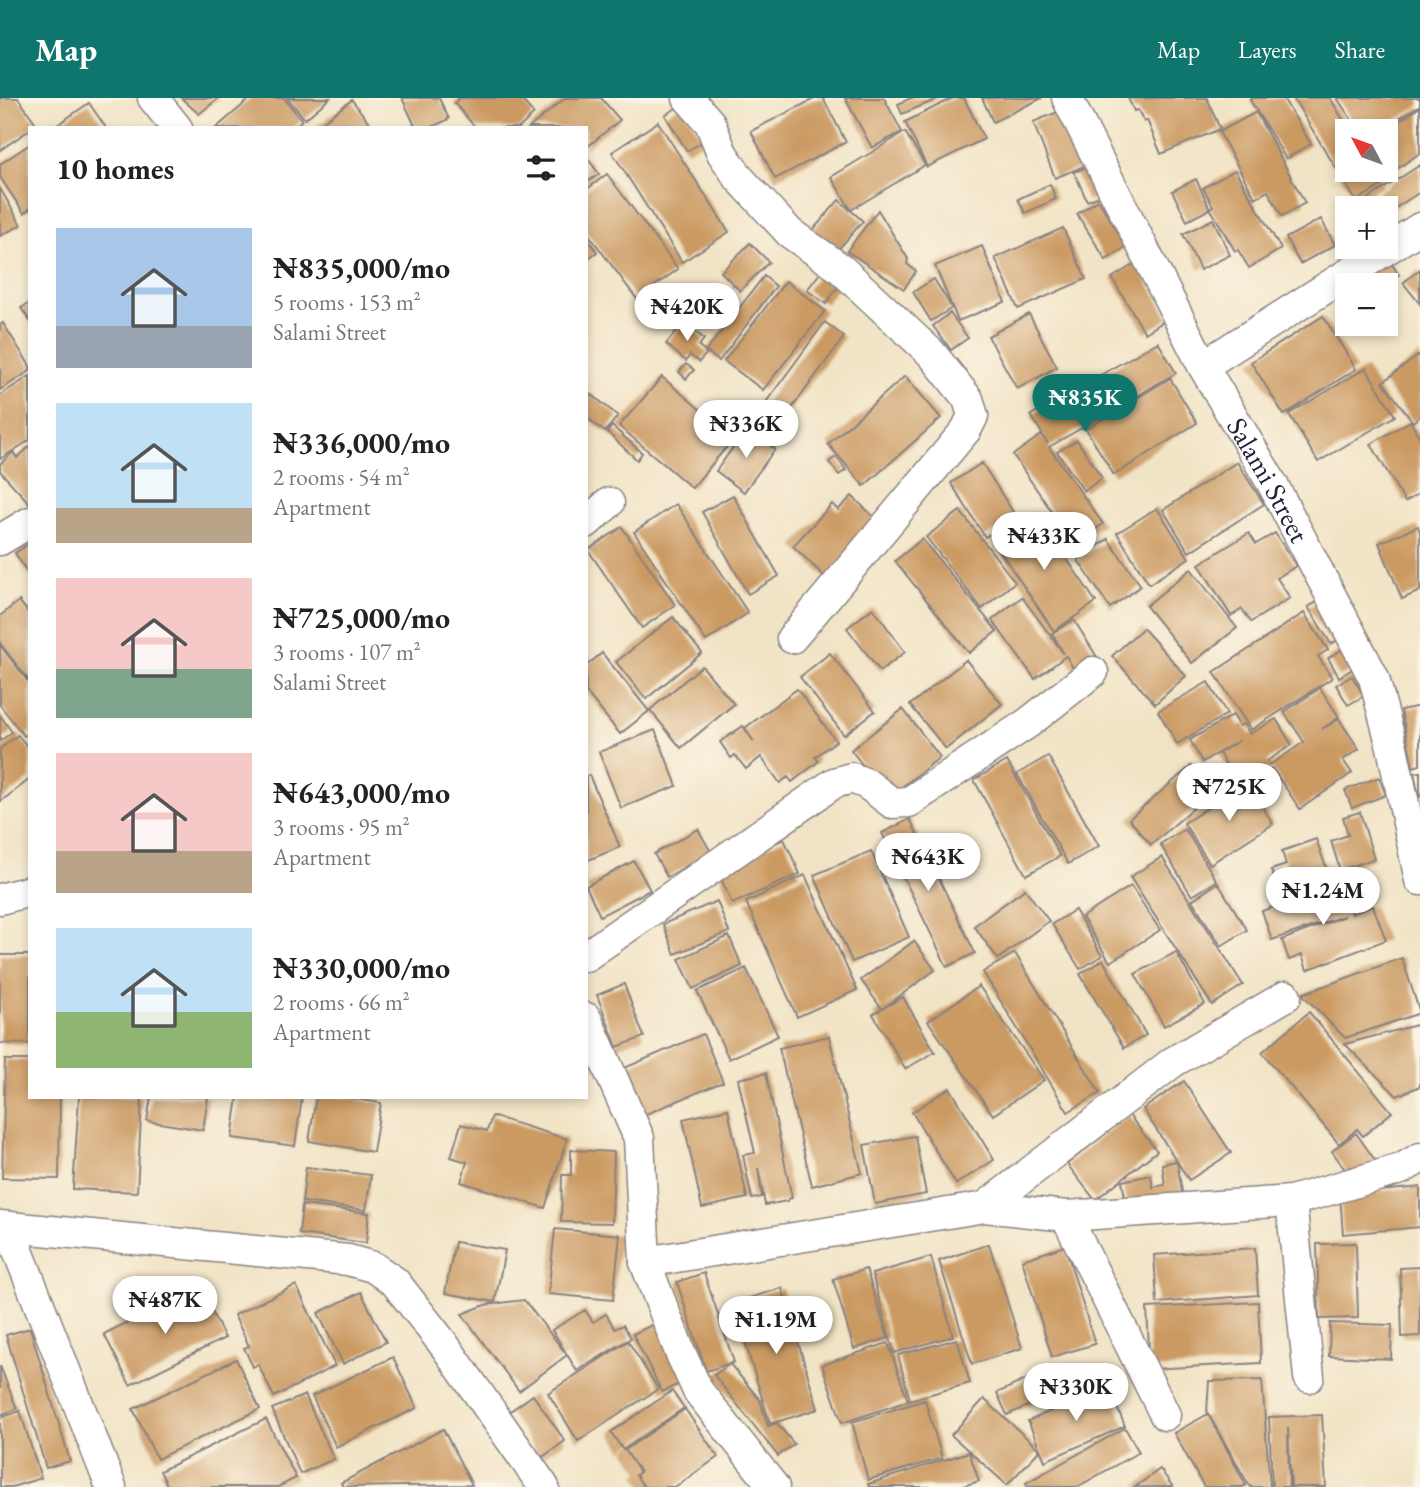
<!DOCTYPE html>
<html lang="en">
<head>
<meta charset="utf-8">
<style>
  body { margin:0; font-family:"EB Garamond",serif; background:#f6f6f6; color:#222; height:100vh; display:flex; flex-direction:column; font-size:26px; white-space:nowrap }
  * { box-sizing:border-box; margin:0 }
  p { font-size:23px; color:#767676 }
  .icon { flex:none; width:38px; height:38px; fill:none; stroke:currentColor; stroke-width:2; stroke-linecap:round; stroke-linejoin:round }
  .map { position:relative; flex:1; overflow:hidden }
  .sheet { position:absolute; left:28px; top:28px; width:560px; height:973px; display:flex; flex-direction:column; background:#fff; border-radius:0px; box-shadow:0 4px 10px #0003 }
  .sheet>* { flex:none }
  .needle { width:46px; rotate:311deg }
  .fabs { position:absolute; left:1335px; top:21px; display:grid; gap:14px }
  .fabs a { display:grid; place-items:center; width:63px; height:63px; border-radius:0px; background:#fff; box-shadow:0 4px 10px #0003; font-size:35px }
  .price { position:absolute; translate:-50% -60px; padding:0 16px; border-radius:24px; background:#fff; color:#222; font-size:23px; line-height:46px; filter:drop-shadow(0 2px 4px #0008) }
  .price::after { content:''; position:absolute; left:50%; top:42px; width:21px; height:16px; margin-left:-10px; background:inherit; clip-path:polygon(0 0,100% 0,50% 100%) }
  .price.active { background:#0f766e; color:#fff }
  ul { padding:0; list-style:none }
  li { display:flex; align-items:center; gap:21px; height:175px; padding:0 28px }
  li span { display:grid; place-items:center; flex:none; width:196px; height:140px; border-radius:0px; color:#555 }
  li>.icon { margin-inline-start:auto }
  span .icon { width:84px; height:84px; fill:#fffc; stroke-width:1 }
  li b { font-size:30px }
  h2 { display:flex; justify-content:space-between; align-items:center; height:84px; padding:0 28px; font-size:30px }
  header { display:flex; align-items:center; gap:42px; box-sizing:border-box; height:98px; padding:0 35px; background:#0f766e; color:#fff }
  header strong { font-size:33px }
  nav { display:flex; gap:38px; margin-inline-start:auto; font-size:24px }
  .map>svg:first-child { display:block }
</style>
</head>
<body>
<header>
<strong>Map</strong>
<nav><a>Map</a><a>Layers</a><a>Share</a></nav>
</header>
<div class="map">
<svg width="1420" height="1389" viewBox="0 0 1420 1389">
  <rect width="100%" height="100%" fill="#fcf5e5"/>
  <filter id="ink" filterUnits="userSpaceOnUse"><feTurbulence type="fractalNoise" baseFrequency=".0143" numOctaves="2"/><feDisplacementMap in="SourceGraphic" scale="14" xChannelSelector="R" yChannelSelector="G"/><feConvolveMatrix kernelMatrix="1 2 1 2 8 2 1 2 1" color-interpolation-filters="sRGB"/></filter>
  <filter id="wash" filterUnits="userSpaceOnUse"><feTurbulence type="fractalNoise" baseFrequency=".00686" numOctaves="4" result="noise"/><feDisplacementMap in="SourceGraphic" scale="28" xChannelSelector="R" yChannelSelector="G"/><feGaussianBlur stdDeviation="1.57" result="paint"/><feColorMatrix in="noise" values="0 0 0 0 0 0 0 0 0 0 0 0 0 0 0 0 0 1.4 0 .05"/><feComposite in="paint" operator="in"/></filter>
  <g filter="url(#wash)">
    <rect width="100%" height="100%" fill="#f1e3c5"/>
    <g id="blocks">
      <g fill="#cb9a62">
        <polygon points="0,0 18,0 37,27 0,52"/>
        <polygon points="181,0 219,0 199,16"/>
        <polygon points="251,0 284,0 302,22 293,30 216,30"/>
        <polygon points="287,0 330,0 305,21"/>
        <polygon points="402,0 439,0 449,21 430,30 416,30"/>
        <polygon points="460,0 520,0 534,16 519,30 476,30 454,5"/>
        <polygon points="565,0 601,0 620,22 586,50 586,30 529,30"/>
        <polygon points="816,0 823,0 846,44 775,81 751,33"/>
        <polygon points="845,0 884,0 902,34 872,50"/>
        <polygon points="911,0 940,0 902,16 898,6"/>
        <polygon points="953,0 964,0 984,41 927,69 905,24"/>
        <polygon points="982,0 1042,0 993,24"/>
        <polygon points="1128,0 1207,0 1220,31 1161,56 1147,22 1144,24 1138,12 1134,13"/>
        <polygon points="1253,0 1283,0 1311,46 1286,61 1250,2"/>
        <polygon points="1293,0 1330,0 1350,33 1348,33 1348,72 1374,72 1383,87 1356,103"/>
        <polygon points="1337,0 1420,0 1420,7 1379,33 1359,33"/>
        <polygon points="352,2 373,30 314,30"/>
        <polygon points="89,5 106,30 53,30"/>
        <polygon points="681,7 704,43 687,53 665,17"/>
        <polygon points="1420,9 1420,55 1394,73 1386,60 1386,32"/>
        <polygon points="1065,11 1087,67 1055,80 1033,24"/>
        <polygon points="1256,14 1305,105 1282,118 1268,93 1255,100 1219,34"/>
        <polygon points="658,24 729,134 682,164 612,54"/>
        <polygon points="905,34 925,67 851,112 831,79"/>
        <polygon points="30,46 30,111 24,115 0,79 0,66"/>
        <polygon points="586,58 599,76 586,85"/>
        <polygon points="1420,67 1420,94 1386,116 1386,110 1371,110 1366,102"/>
        <polygon points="1088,69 1100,98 1087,103 1074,74"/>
        <polygon points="1235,72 1281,151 1249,170 1238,152 1235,153 1210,110 1213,108 1203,90"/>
        <polygon points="607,76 678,171 637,201 586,133 586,92"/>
        <polygon points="1196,81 1210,111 1187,123 1172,93"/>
        <polygon points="1050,86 1056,101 1025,115 1018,101"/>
        <polygon points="0,90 21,127 0,138"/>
        <polygon points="839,102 863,123 836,154 812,133"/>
        <polygon points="1098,102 1127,148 1106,162 1077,116"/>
        <polygon points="878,112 908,161 907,166 916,173 904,191 847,153"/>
        <polygon points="1213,121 1230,157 1200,172 1183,136"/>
        <polygon points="1321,121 1335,147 1300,166 1286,140"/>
        <polygon points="1063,130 1086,181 1018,211 995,160"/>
        <polygon points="586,139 597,154 586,162"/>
        <polygon points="750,145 769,164 740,193 721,174"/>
        <polygon points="982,148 1005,204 958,223 935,168"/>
        <polygon points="1387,159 1399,177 1383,187 1348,187 1348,209 1345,211 1333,193"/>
        <polygon points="1136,165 1169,220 1145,235 1112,180"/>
        <polygon points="1420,171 1420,206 1403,185"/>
        <polygon points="821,174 839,187 826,206 807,192"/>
        <polygon points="764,178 776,188 719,263 706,253"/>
        <polygon points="934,181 952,210 931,223 913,194"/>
        <polygon points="786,183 825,213 763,292 724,263"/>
        <polygon points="30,205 30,223 21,210"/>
        <polygon points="950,215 968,240 951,252 933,228"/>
        <polygon points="1029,216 1057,269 1017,291 988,238"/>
        <polygon points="1323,218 1356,271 1284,317 1251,264"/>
        <polygon points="684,224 704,241 699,248 707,255 699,264 690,257 686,263 666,246"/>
        <polygon points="825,224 844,239 781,325 761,311"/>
        <polygon points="3,225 30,268 30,273 0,292 0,227"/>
        <polygon points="1158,244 1176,275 1049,349 1103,426 1074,446 1013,357 1041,337 1048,346 1031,317"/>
        <polygon points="1420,256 1420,318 1413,324 1383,284"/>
        <polygon points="686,266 694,272 686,281 679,274"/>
        <polygon points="1366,270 1395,318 1318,364 1289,316"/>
        <polygon points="30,278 30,342 0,361 0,297"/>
        <polygon points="905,278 941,320 864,388 828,346"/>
        <polygon points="662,279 734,340 692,390 619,328"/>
        <polygon points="1170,280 1197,325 1114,377 1086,331"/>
        <polygon points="591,296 618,318 605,334 586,319 586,302"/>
        <polygon points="1410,323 1420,340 1420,395 1405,404 1371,346"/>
        <polygon points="612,328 642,355 637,362 607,334"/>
        <polygon points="747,330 775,351 744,394 716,373"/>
        <polygon points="1077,342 1102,380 1084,393 1057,354"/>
        <polygon points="30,348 30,406 0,373 0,366 13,354 17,360"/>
        <polygon points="836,359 846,372 839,377 829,364"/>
        <polygon points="1237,364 1264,406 1189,454 1163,412"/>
        <polygon points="982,365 1016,419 985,439 951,385"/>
        <polygon points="733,397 779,478 748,496 702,414"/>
        <polygon points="852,398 879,424 826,480 793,448 832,406 838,412"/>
        <polygon points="676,406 748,515 706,543 634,434"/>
        <polygon points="1157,410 1189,460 1149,486 1117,435"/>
        <polygon points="960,413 1015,484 982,511 926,439"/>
        <polygon points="1035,414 1096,504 1054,533 993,443"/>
        <polygon points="1418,428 1420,434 1420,493 1402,501 1379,445"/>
        <polygon points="622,429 675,507 642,530 588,452"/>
        <polygon points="1249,435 1256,446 1275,435 1296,468 1277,480 1290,500 1251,524 1242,511 1231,518 1199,466"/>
        <polygon points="922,441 997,533 969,555 895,463"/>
        <polygon points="1108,441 1141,488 1110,510 1078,462"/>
        <polygon points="30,445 30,479 15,455"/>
        <polygon points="1191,471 1237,530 1192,565 1146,508"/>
        <polygon points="1022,499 1064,556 1052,535 1074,522 1097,559 1075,573 1066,558 1035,581 992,522"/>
        <polygon points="1321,502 1344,539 1331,546 1308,509"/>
        <polygon points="19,503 30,516 30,584 0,545 0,518"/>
        <polygon points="873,510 905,554 880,573 847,530"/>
        <polygon points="1304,515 1328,552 1318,558 1332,580 1251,632 1214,574"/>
        <polygon points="673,519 702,555 646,601 616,564"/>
        <polygon points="1143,530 1186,578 1155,606 1112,558"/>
        <polygon points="0,547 30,586 30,634 24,638 0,607"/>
        <polygon points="1346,549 1357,568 1339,579 1328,560"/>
        <polygon points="602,555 649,613 620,636 586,594 586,568"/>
        <polygon points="830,555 875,613 844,637 800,579"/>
        <polygon points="966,562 1002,606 946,651 910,607"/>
        <polygon points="702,568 734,606 681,650 650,612"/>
        <polygon points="1352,578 1364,598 1348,607 1336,587"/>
        <polygon points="1208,584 1227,616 1177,646 1158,613"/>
        <polygon points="1320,590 1339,619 1322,631 1339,621 1359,651 1343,662 1352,675 1300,711 1272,670 1250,683 1245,676 1235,682 1219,655 1240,642 1202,664 1190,642 1233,617 1239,628 1244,626 1250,636 1276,621 1292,647 1267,663 1270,667 1304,644 1284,614"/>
        <polygon points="797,591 836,643 815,659 819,663 792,684 788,679 780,685 761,659 746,671 735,657 731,660 720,644 743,628 754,644 745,630"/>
        <polygon points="1420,608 1420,667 1413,669 1401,612"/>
        <polygon points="903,611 940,659 888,700 851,652"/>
        <polygon points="0,617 12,634 0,643"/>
        <polygon points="655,632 677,688 621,710 599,654"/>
        <polygon points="18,637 30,652 30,681 0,704 0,651"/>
        <polygon points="1048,658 1099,748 1068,766 1017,676"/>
        <polygon points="1007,663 1060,758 1026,777 974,682"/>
        <polygon points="1191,668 1213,693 1151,747 1129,721"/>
        <polygon points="1420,674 1420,699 1419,699 1414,675"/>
        <polygon points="589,677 620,749 586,763 586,678"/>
        <polygon points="1379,679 1386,697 1352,710 1345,692"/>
        <polygon points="1248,685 1273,726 1210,766 1184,725"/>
        <polygon points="1360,714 1374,761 1340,772 1331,743 1348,737 1343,719"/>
        <polygon points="910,721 975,855 947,869 882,735"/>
        <polygon points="698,731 711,754 667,779 654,756"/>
        <polygon points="1185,731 1217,783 1192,798 1160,746"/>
        <polygon points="784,741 800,776 732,806 717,771"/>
        <polygon points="1316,741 1329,778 1279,796 1271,772 1286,767 1282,753"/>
        <polygon points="871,753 909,839 852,864 814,777"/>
        <polygon points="1162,759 1243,887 1212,907 1130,779"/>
        <polygon points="634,763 650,792 600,818 586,788"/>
        <polygon points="805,777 857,892 797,919 746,804"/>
        <polygon points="1218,785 1247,832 1221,848 1192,802"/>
        <polygon points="1342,786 1352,816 1373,808 1386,842 1307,872 1302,857 1289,862 1282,842 1344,818 1272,842 1262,813"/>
        <polygon points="1131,788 1160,832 1110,864 1082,819"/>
        <polygon points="1025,791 1049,823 998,861 974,828"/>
        <polygon points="717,803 729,834 675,856 663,826"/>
        <polygon points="1075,812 1102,858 1080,871 1052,826"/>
        <polygon points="729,838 742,868 693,891 679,861"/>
        <polygon points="914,843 935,872 882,911 861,882"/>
        <polygon points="1176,854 1205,906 1164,928 1135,876"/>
        <polygon points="1015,855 1100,995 1068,1014 983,874"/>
        <polygon points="0,857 30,857 30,946 0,945"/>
        <polygon points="1402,860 1420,915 1345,940 1302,896"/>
        <polygon points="1103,862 1146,937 1124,950 1080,876"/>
        <polygon points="746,870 778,938 729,961 697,893"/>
        <polygon points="624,886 644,939 617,949 597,897"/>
        <polygon points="979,888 1044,982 993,1017 928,923"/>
        <polygon points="903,899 935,954 905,971 873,916"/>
        <polygon points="1309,914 1392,1014 1363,1038 1357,1031 1339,1046 1262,954"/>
        <polygon points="1420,926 1420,988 1397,998 1345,946"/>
        <polygon points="703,936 723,984 639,1019 620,972"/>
        <polygon points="829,938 862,1075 812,1088 779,950"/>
        <polygon points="5,962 30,962 30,999 60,999 59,1081 2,1080"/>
        <polygon points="766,975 792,1100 788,1101 788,1103 765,1107 758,1070 762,1099 752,1101 743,1057 755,1055 738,981"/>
        <polygon points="1184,983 1231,1055 1189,1082 1143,1011"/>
        <polygon points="950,990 994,1062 956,1086 912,1014"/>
        <polygon points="79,999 142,999 137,1094 73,1091"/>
        <polygon points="151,999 208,999 203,1032 147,1023"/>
        <polygon points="238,999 302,999 295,1048 232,1040"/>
        <polygon points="316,999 342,999 381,1005 373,1054 309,1043"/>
        <polygon points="728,1011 747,1100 702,1110 683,1021"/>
        <polygon points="1129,1017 1157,1053 1095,1102 1067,1066"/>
        <polygon points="492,1018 567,1041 545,1110 461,1084 467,1064 451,1059 461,1026 487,1033"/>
        <polygon points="1356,1035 1377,1065 1353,1083 1332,1053"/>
        <polygon points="915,1038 926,1096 875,1106 864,1047"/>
        <polygon points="571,1052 614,1054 612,1125 561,1124 562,1077 571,1077"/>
        <polygon points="1177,1063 1183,1100 1127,1110 1122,1083 1151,1077 1153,1089 1165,1087 1162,1066"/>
        <polygon points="306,1069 371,1077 366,1112 302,1104"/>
        <polygon points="1420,1089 1420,1129 1343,1136 1340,1097"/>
        <polygon points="302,1107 369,1115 366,1145 299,1136"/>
        <polygon points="555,1131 620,1137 613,1202 548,1196"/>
        <polygon points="455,1144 505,1152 495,1204 445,1195"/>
        <polygon points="1356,1145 1358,1220 1319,1221 1317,1146"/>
        <polygon points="989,1146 1022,1250 972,1266 939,1163"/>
        <polygon points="1065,1148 1095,1246 1052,1259 1022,1162"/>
        <polygon points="1255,1150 1258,1197 1157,1205 1154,1157"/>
        <polygon points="931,1159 953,1238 894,1255 872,1176"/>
        <polygon points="1420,1169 1420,1238 1402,1239 1400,1170"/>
        <polygon points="866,1171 888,1240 854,1251 833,1181"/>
        <polygon points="704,1175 734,1264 706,1273 677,1184"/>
        <polygon points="296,1187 335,1268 274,1299 258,1266 253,1269 244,1250 249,1248 234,1217"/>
        <polygon points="199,1188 225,1240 130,1287 104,1236"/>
        <polygon points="782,1190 818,1311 770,1326 733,1205"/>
        <polygon points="361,1194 386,1244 343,1266 318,1215"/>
        <polygon points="524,1202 567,1257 519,1293 462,1216 485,1207"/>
        <polygon points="1258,1204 1261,1265 1150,1271 1147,1210"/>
        <polygon points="585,1212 593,1224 606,1216 615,1231 623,1227 631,1240 577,1273 552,1232"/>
        <polygon points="658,1224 686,1283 662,1294 633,1236"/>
        <polygon points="1330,1225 1392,1227 1391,1261 1329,1258"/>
        <polygon points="30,1230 70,1363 46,1370 6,1237"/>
        <polygon points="957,1241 970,1285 910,1302 898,1257"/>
        <polygon points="628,1243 658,1291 578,1343 548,1295"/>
        <polygon points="888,1245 908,1303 842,1325 822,1267"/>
        <polygon points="393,1259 417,1310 336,1349 312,1298"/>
        <polygon points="236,1261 260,1311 157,1361 133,1311"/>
        <polygon points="730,1266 760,1302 768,1328 777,1325 794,1346 778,1358 714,1277"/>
        <polygon points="0,1268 17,1311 0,1317"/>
        <polygon points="1032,1279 1042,1302 1007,1317 997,1295"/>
        <polygon points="1262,1282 1270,1389 1250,1389 1207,1314 1209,1283"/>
        <polygon points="1108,1288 1125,1328 1045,1363 1028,1323"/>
        <polygon points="672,1293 684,1310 623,1352 611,1334"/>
        <polygon points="305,1297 334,1361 300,1376 272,1311"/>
        <polygon points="533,1297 565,1343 541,1360 509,1314"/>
        <polygon points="984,1301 1040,1352 1007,1387 951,1337"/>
        <polygon points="925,1302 942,1360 868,1382 852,1324"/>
        <polygon points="685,1311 718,1359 675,1389 644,1389 636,1377 640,1374 625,1352"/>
        <polygon points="20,1313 41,1380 12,1389 0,1389 0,1320"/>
        <polygon points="1208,1316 1246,1387 1242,1389 1204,1389 1174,1335"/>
        <polygon points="1322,1317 1326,1389 1291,1389 1288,1330 1289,1389 1272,1389 1269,1319"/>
        <polygon points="266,1321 296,1380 278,1389 168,1389 160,1373"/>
        <polygon points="1125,1330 1139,1354 1077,1389 1028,1389 1026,1385"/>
        <polygon points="443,1331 472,1387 343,1389 341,1385"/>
        <polygon points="969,1354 979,1383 960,1389 869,1389 868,1386"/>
        <polygon points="1160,1371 1173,1389 1135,1389"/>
      </g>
    </g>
  </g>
  <g filter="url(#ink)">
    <use href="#blocks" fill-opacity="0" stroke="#8a8280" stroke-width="2"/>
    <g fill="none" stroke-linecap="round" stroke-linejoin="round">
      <defs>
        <g id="minor">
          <polyline points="153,0 177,30"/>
          <polyline points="688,0 710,25 722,55 739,80 790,135 840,170 932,256 968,301 973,318 966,332 792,540"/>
          <path id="s1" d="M 1067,0 L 1203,268 L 1273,387 L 1374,580 L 1392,649 L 1420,782"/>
          <polyline points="1203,268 1420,130"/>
          <polyline points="586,425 609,405"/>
          <polyline points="0,442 30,424"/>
          <polyline points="0,801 30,793"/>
          <polyline points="586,858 834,685 852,680 867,686 892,705 909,704 1028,625 1093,574"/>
          <polyline points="586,920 639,1040 645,1164 680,1254 698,1293 774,1389"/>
          <polyline points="1291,1103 1309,1279"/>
          <polyline points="985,1109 1173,964 1286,898"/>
          <polyline points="1066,1118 1165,1317"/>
          <polyline points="0,1128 348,1162 373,1169 395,1184 445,1248 544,1389"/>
          <polyline points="9,1130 111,1389"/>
          <polyline points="645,1164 985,1109 1066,1118 1291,1103 1401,1071 1420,1060"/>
        </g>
      </defs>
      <use href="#minor" stroke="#8a8280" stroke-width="33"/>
      <use href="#minor" stroke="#fff" stroke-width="30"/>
    </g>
  </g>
  <g text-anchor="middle" stroke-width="5" stroke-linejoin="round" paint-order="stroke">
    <g font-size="28" fill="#22223b" stroke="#fcf5e5">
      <text dy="10" stroke="none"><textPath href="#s1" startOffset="432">Salami Street</textPath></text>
    </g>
  </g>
</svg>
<div class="fabs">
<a><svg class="needle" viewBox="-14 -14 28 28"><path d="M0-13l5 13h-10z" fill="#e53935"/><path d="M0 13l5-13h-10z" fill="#767676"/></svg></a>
<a>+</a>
<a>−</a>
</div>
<b class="price" style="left:687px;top:245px">₦420K</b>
<b class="price active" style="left:1085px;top:336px">₦835K</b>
<b class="price" style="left:746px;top:362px">₦336K</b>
<b class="price" style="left:1044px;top:474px">₦433K</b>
<b class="price" style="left:1229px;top:725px">₦725K</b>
<b class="price" style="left:928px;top:795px">₦643K</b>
<b class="price" style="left:1323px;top:829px">₦1.24M</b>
<b class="price" style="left:165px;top:1238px">₦487K</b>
<b class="price" style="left:776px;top:1258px">₦1.19M</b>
<b class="price" style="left:1076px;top:1325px">₦330K</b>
<section class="sheet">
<h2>10 homes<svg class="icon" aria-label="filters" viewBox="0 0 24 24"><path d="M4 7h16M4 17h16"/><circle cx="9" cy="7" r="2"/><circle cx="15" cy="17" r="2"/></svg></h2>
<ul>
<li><span style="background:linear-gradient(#a9c7e8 70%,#9aa5b1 0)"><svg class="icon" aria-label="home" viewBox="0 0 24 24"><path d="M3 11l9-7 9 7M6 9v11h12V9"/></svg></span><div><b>₦835,000/mo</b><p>5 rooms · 153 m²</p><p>Salami Street</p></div></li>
<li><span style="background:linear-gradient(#bfe0f5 75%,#b9a48a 0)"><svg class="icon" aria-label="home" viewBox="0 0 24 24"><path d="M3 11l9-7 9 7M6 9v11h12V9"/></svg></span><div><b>₦336,000/mo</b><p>2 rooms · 54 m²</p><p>Apartment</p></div></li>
<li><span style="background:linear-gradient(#f6c9c9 65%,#7fa58c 0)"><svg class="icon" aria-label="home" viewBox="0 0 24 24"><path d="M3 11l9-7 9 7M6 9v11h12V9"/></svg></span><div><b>₦725,000/mo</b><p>3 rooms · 107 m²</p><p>Salami Street</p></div></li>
<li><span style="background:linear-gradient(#f6c9c9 70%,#b9a48a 0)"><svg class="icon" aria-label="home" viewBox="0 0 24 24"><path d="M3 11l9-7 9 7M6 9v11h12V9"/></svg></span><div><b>₦643,000/mo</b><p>3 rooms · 95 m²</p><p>Apartment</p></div></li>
<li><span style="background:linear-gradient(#bfe0f5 60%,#8fb573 0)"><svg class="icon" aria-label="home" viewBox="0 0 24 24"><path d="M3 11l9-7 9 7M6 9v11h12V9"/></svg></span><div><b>₦330,000/mo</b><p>2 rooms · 66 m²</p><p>Apartment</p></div></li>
</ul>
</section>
</div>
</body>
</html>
